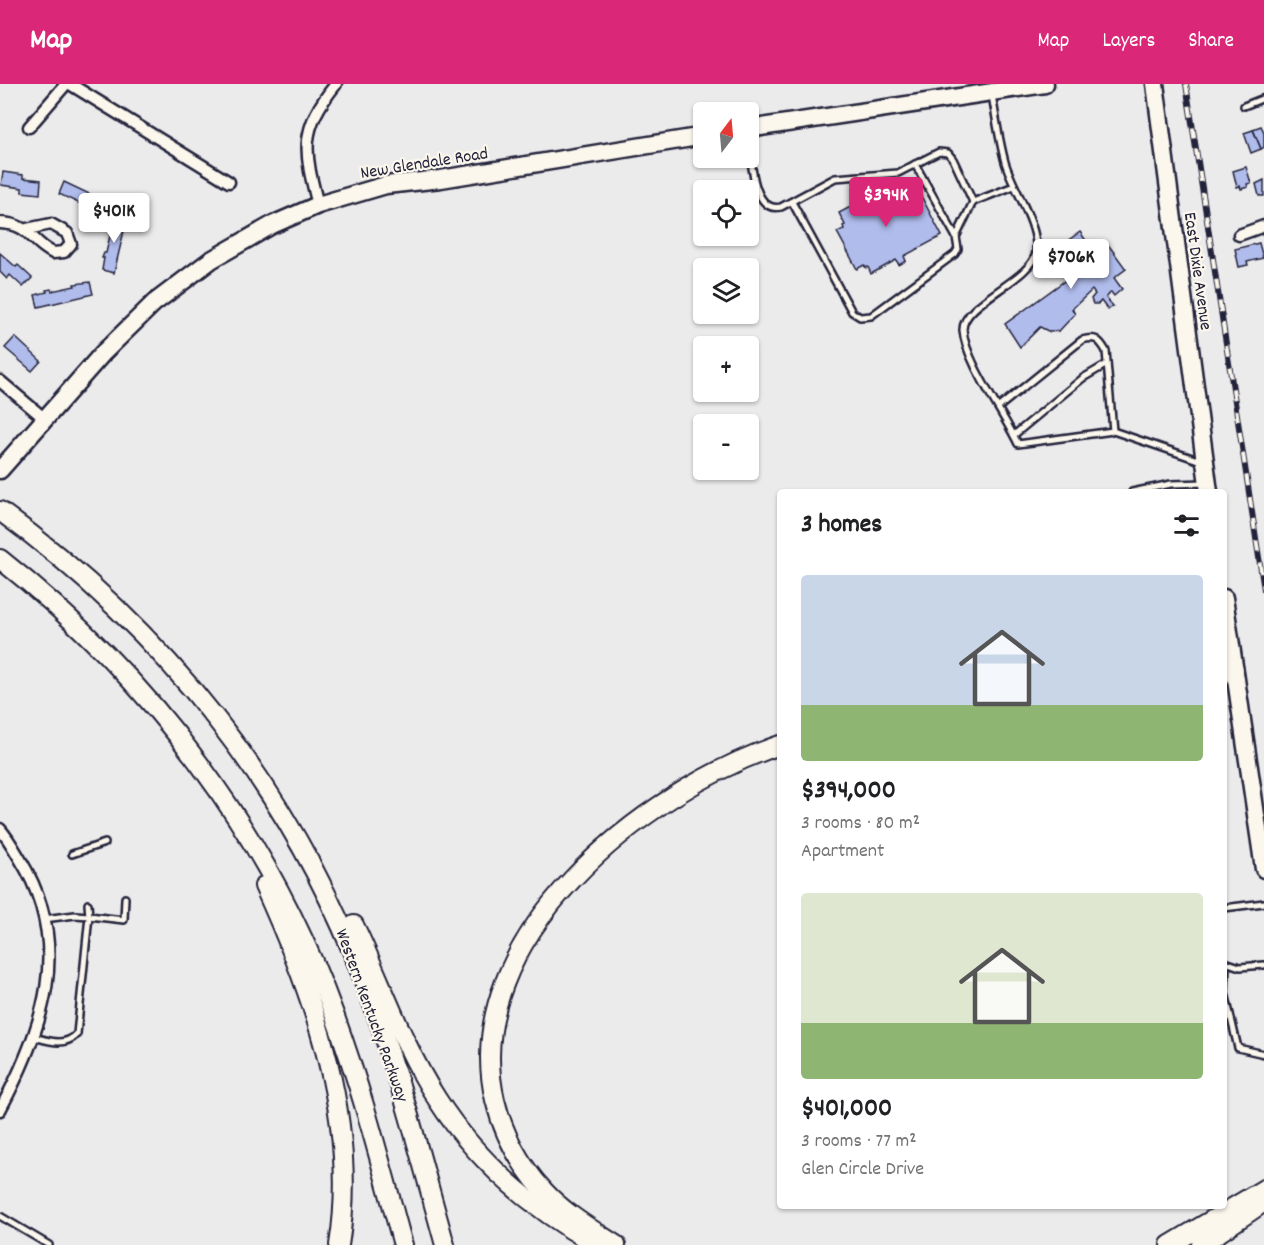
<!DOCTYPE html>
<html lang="en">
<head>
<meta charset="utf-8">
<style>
  body { margin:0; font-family:Dekko,sans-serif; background:#f2f2f2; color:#202124; height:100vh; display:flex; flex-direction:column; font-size:22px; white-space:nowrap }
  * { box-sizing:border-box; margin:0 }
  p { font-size:20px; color:#757577 }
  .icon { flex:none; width:33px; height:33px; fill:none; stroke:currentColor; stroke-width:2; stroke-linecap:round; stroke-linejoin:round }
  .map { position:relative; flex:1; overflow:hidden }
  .panel { position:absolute; left:777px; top:405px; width:450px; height:720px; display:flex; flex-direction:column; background:#fff; border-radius:6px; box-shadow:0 2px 4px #0004 }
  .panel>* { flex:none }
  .needle { width:39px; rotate:16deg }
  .buttons { position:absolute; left:693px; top:18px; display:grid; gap:12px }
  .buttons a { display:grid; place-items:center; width:66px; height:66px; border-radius:6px; background:#fff; box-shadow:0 2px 4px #0004; font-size:30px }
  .price { position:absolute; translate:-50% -51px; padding:0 14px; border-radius:6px; background:#fff; color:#222; font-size:20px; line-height:39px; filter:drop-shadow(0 2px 3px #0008) }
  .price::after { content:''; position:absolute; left:50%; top:36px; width:18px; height:14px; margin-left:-9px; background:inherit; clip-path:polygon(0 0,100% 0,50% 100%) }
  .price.selected { background:#db2777; color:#fff }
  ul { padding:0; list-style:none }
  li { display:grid; align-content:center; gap:12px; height:318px; padding:0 24px }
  li span { display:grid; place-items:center; height:186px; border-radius:6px; color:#555 }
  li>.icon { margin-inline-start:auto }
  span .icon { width:108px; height:108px; fill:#fffc; stroke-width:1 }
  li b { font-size:26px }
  h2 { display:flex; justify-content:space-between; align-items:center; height:72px; padding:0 24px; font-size:26px }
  header { display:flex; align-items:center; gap:36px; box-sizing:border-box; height:84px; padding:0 30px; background:#db2777; color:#fff }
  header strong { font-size:28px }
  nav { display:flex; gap:33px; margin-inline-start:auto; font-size:21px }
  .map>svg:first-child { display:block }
</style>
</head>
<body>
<header>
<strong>Map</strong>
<nav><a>Map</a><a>Layers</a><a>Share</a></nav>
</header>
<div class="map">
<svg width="1264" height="1161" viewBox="0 0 1264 1161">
  <rect width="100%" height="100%" fill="#ecebec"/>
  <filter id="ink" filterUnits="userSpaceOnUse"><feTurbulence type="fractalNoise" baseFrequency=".0167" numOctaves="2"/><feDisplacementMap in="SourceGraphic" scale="12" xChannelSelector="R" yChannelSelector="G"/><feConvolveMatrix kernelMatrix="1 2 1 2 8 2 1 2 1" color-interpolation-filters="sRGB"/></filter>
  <g filter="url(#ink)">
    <g fill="#b0bcec" stroke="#22223b" stroke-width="1.5">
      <polygon points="1261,42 1264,48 1264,63 1261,65 1253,45"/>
      <polygon points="1253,46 1261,65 1251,69 1244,49"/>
      <polygon points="1246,83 1251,99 1247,100 1248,103 1241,105 1240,102 1237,103 1233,87"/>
      <polygon points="3,88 23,91 23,94 41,96 40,110 22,108 22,104 1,101"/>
      <polygon points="1264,96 1264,112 1259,112 1256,100"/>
      <polygon points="64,98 96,113 91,125 59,110"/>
      <polygon points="902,100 910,116 920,110 942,152 904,172 906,177 899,181 896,176 871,190 868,183 866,184 864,181 857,185 837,148 844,145 843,142 845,141 839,129 856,120 854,118 866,107 881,103 885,109"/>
      <polygon points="115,130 127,134 114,189 102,186 104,174 102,174 104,169 106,169 111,147 109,146 110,141 112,142"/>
      <polygon points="1080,148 1094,168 1107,159 1126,185 1114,194 1122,205 1114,212 1111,208 1106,214 1113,222 1108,226 1101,217 1098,220 1093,220 1091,215 1095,210 1092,206 1072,225 1075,230 1059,247 1050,248 1040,243 1020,263 1005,240 1078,187 1060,162"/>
      <polygon points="1259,159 1263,174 1247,178 1248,181 1239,183 1235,165"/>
      <polygon points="0,169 16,183 18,181 32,194 23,203 10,191 7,195 0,188"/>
      <polygon points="90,198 93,210 38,223 35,211 47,208 46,206 51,205 52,207 75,202 74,200"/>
      <polygon points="15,253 41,277 32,287 5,264"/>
    </g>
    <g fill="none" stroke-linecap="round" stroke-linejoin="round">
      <defs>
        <g id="service">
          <path d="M 992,11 C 996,34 999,56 1005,78 C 1013,105 1039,141 1036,168 C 1032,196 962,218 963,246 C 965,277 1004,330 1018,360 L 1113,347 L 1201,377"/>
          <polyline points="1244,22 1264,14"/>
          <path d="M 748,49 C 751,70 751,130 781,123 L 835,94 L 898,89 L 939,68 L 948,69 L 953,75 L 973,118 L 956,153 L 958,165 L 955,170 L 871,232 L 860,233 L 852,228 L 792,118"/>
          <polyline points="915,80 956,153"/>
          <polyline points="973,118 1014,102"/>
          <path d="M 999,323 L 1082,256 C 1095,252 1099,255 1106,267 L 1113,347"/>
          <polyline points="1014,351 1083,294 1107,280"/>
          <polyline points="1132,408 1171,400 1206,399"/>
          <polyline points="72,770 105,759"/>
          <polyline points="88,820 89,832 124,836 125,814"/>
          <polyline points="1224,824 1264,819"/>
          <polyline points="1225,878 1240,883 1264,881"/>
          <polyline points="1226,879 1225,909 1238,964 1264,970"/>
          <path d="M 34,953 C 49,957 65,963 77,950 L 89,832 L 75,831 L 44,835"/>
          <polyline points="0,1132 49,1161"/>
        </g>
        <g id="minor">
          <polyline points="70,0 229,98"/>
          <polyline points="29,43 66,0"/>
          <path d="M 318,121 C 304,67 299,46 336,0"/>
          <path d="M 0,139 C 31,140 29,157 53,169 L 64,168 L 71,160 L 67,149 L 51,140 L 27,145"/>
          <polyline points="1239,151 1264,142"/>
          <polyline points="0,297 45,335"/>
          <path d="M 0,745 C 8,754 14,765 20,775 C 73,861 44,944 0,1026"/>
        </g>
        <g id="primary">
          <polyline points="1155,0 1209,408"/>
          <polyline points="748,45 1045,0"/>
          <polyline points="0,386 103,269 154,219 211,176 272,141 318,121 386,101 441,95 704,52"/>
          <polyline points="1224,514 1264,785"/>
        </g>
        <g id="motorway">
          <path d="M 0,427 C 164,546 292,707 364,897 C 398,983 420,1072 445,1161"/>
          <path d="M 0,475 C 151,594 268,749 334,930 C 362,1006 382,1084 403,1161"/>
          <polyline points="1224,588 1234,586"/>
          <path d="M 264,802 C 314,912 359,1039 339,1161"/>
          <path d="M 354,841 C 382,898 402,961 437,1015 C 477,1078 533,1125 597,1161"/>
          <path d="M 616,1161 C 591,1145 564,1129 544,1107 C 520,1081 503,1049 495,1016 C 457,855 645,706 780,661"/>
          <polyline points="1170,1161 1264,1105"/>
          <polyline points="1201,1161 1264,1118"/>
        </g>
      </defs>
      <use href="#service" stroke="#22223b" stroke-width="10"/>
      <use href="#minor" stroke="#22223b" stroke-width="15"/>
      <use href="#primary" stroke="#22223b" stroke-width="21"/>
      <use href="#motorway" stroke="#22223b" stroke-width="22"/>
      <use href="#service" stroke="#fbf7ec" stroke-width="5"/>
      <use href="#minor" stroke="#fbf7ec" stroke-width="10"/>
      <use href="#primary" stroke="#fbf7ec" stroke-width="16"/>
      <use href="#motorway" stroke="#fbf7ec" stroke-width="18"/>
      <defs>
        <polyline id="rail" points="1186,0 1264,506"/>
      </defs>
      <use href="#rail" stroke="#22223b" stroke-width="6"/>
      <use href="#rail" stroke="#fbf7ec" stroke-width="4" stroke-dasharray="11" stroke-linecap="butt"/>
    </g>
  </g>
  <g text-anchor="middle" stroke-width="4.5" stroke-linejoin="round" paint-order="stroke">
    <g font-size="18" fill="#22223b" stroke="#fbf7ec">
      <text transform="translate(424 78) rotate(-9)" y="6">New Glendale Road</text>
      <text transform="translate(1199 187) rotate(82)" y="6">East Dixie Avenue</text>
      <text transform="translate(373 931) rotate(70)" y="6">Western Kentucky Parkway</text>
    </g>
  </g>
</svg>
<div class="buttons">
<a><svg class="needle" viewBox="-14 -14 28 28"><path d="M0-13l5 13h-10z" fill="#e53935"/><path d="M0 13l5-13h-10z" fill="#757577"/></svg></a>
<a><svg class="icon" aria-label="locate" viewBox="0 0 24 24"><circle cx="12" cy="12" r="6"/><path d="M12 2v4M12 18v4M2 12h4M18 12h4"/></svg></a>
<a><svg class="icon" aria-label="layers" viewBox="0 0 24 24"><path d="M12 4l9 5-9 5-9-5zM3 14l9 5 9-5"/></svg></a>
<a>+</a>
<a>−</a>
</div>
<b class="price selected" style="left:886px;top:144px">$394K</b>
<b class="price" style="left:114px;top:160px">$401K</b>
<b class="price" style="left:1071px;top:206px">$706K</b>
<section class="panel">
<h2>3 homes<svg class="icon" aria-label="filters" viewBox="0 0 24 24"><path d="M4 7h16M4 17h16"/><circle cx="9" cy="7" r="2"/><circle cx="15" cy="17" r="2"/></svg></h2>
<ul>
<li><span style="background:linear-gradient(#c9d6e8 70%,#8fb573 0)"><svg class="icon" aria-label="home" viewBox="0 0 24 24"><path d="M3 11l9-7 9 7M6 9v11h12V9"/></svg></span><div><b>$394,000</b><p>3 rooms · 80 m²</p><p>Apartment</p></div></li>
<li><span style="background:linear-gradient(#dfe7d0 70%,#8fb573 0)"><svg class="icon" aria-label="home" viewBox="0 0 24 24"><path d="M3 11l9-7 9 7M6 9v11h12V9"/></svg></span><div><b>$401,000</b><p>3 rooms · 77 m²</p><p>Glen Circle Drive</p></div></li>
</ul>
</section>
</div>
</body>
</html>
